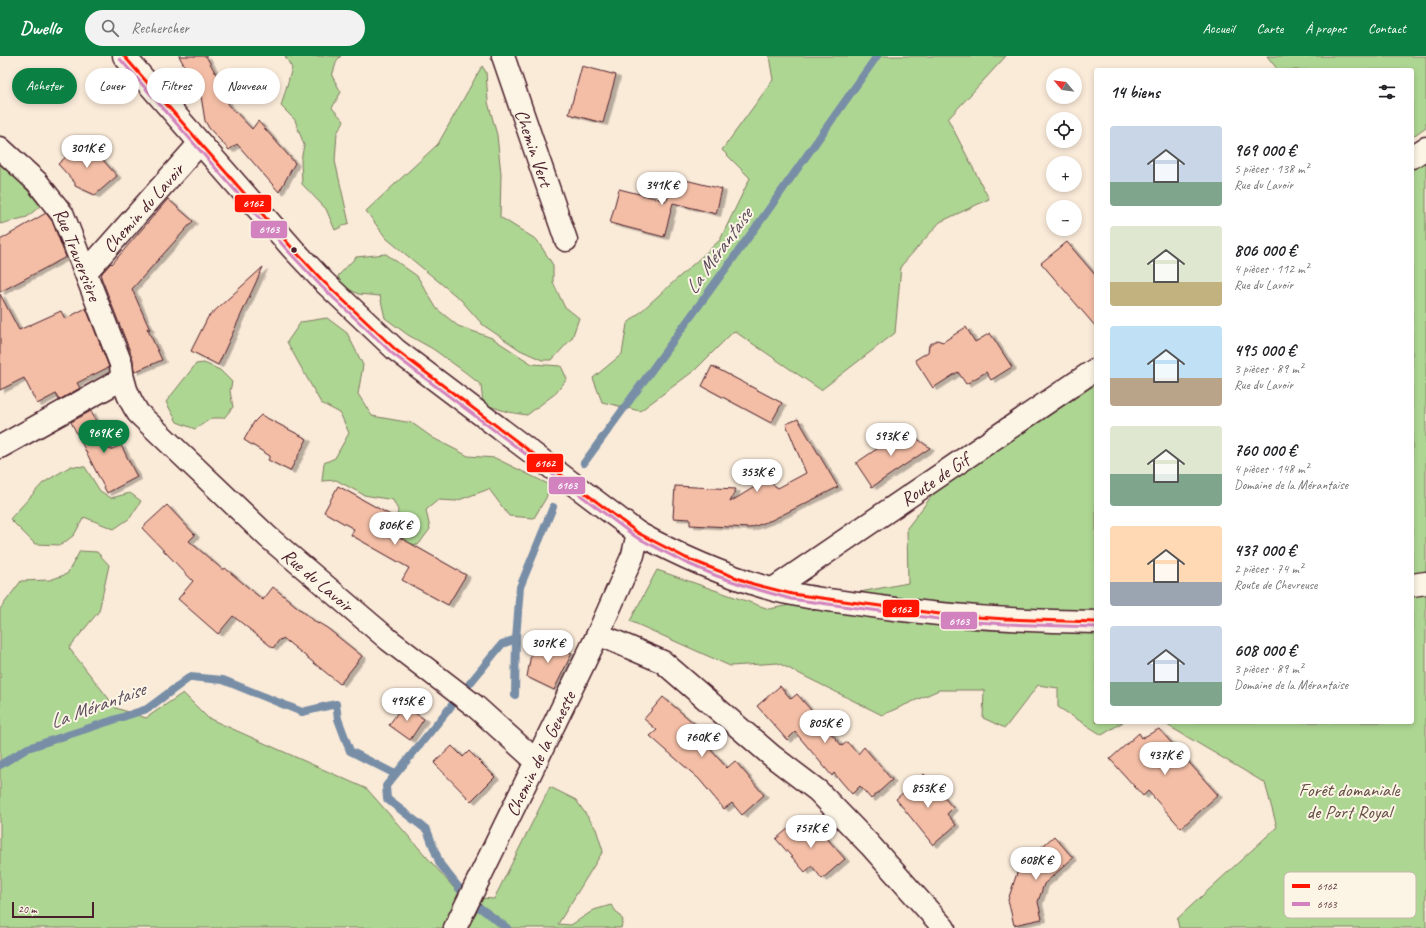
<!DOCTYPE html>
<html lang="fr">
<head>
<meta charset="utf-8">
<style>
  body { margin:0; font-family:Caveat,sans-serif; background:#f2f2f2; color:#202124; height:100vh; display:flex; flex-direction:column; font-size:15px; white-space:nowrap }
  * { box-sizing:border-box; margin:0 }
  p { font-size:13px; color:#757577 }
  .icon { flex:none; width:22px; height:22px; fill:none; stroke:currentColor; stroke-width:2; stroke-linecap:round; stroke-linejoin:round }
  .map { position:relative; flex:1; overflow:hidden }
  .side { position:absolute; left:1094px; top:12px; width:320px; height:656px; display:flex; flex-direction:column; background:#fff; border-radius:4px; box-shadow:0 2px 6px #0003 }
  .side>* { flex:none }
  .hud { position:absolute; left:12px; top:12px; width:380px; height:36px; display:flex; gap:8px }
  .needle { width:26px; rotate:299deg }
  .controls { position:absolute; left:1046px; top:12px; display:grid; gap:8px }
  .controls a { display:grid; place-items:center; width:36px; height:36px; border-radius:50%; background:#fff; box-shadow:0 2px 6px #0003; font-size:20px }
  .scale { position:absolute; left:12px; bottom:10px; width:82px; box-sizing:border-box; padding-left:4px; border:2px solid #4a1f2b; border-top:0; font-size:11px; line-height:14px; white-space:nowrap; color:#4a1f2b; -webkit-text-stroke:3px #fcf5e5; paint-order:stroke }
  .price { position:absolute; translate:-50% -34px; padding:0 9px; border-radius:14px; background:#fff; color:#222; font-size:13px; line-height:26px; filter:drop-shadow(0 1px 2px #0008) }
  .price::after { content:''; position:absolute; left:50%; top:24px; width:12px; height:9px; margin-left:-6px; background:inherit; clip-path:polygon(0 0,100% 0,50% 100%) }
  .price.selected { background:#0b8043; color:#fff }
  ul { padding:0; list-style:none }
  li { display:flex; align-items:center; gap:12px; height:100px; padding:0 16px }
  li span { display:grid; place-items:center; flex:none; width:112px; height:80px; border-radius:4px; color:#555 }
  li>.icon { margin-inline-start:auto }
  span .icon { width:48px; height:48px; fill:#fffc; stroke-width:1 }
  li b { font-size:17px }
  h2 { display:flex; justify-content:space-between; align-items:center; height:48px; padding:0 16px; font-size:17px }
  .pill { padding:0 14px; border-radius:18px; background:#fff; box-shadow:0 2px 6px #0003; font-size:14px; line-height:36px }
  .pill.selected { background:#0b8043; color:#fff }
  header { display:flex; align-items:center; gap:24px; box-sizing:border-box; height:56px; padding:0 20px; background:#0b8043; color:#fff }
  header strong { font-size:19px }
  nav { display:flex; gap:22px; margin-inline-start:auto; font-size:14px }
  .search { width:280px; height:36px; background:#f2f2f2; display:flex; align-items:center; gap:10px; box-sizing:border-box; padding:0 14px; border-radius:22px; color:#757577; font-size:15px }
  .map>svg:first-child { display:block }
</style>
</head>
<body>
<header>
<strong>Dwello</strong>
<div class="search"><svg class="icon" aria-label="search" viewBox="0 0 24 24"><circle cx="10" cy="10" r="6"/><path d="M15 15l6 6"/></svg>Rechercher</div>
<nav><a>Accueil</a><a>Carte</a><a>À propos</a><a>Contact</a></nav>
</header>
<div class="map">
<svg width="1426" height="872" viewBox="0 0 1426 872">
  <defs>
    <filter id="shadow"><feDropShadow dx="4.5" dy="2.5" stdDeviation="0" flood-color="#0004"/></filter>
  </defs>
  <rect width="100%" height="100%" fill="#faead8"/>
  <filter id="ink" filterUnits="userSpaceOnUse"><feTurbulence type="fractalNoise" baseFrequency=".025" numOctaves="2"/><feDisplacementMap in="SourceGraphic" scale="8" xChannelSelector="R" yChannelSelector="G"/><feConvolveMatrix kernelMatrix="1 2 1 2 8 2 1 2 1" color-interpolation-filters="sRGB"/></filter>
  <g filter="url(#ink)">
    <g fill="#aed693" stroke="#7c7a5f">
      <polygon points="285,0 341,0 337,4 332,20 341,36 332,52 344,65 337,77 335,105 349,167 335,174 326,153 302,128 301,104 304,89 295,64 281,50 292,12"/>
      <polygon points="769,0 1006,0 948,63 989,143 940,166 901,210 895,277 821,334 734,275 695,314 640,355 602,346 593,322 622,298 627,268 720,184 750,122 722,94 773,24"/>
      <polygon points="1267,0 1426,0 1426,71 1412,81 1412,14 1278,14"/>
      <polygon points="482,10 486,16 488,46 497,79 501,118 500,161 537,184 553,209 553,226 564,250 579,262 572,282 552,304 542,304 520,294 483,269 461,244 386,182 366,155 438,88"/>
      <polygon points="0,100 40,150 27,161 0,168"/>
      <polygon points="1426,100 1426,872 1179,872 1177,863 1277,771 1265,727 1162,666 1412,666 1412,110"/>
      <polygon points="386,198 417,220 437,253 458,270 492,282 532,308 561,310 567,323 556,337 527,359 508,356 483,348 481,329 465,316 433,293 408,279 385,262 380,240 358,238 341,229 338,220 356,201"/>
      <polygon points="327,262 347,277 363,309 358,338 372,360 412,367 433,382 468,400 495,402 550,429 546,442 534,462 509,460 489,433 456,445 438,444 426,454 430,473 418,489 406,487 396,475 398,454 393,444 364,439 336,424 322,425 324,407 335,402 349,377 340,357 321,347 287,286 301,266"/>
      <polygon points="204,307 220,314 232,326 230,335 233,351 224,362 212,362 195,373 177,366 166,346 196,308"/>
      <polygon points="1096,328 1096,666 1123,666 1102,679 1058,651 1058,632 1038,629 1005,672 983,662 984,634 939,634 882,659 778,607 730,610 630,565 657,514 769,553 908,527 907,472 938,432 1040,366"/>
      <polygon points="71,410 85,411 100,435 111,442 130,437 141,445 130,462 114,473 84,461 74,479 61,489 35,488 10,463 43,427"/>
      <polygon points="80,495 97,496 109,509 99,555 69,592 116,652 146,662 183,637 208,662 367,733 461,840 446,872 0,872 0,553 21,525 50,524 67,518"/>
      <polygon points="550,731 576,744 596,773 603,795 558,868 571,869 594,854 611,849 623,864 621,872 466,872 481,842 494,843"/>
    </g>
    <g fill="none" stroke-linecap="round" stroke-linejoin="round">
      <g stroke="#788ea6" stroke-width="8">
        <polyline points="584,407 764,160 877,0"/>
        <polyline points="515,639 516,583"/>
        <polyline points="0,709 28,692 147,653 190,621 223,624 302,656 336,648 338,663 350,695 395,718"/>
        <polyline points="507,872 467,842 440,808 427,774 387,743 386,730 502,588 516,583 520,531 553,451"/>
      </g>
    </g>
    <g fill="#f4bea6" stroke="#4a1f2b" filter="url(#shadow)">
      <polygon points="179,0 206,0 220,25 217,27 229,49 252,73 258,65 295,107 279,136 237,88 229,94 209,72 205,65 201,40"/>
      <polygon points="582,10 616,19 603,67 569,58"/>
      <polygon points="85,84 117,120 95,139 75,130 75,127 58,108"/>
      <polygon points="673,121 722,133 716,158 673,147 664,181 610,167 619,133 667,145"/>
      <polygon points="168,143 193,165 132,233 150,274 147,272 162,304 134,316 133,303 101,221 102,217 111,207 112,208"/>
      <polygon points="46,157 52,165 66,201 0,236 0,184"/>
      <polygon points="1067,186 1096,220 1096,271 1041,207"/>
      <polygon points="263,211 218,309 191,295 208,261"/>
      <polygon points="0,238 19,274 61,255 65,263 86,252 109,311 77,327 80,332 59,344 56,338 37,348 24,322 0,334"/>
      <polygon points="966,271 975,286 990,277 1012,311 991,324 986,316 966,328 958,316 933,332 915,304 928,296 929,289 937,284 943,286"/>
      <polygon points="712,310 782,347 771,367 702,330"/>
      <polygon points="91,355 110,394 121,389 137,421 107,437 71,366"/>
      <polygon points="261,359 307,383 290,415 268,404 270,400 244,384 254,366"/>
      <polygon points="798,363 838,431 772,464 750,472 690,469 690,463 673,462 675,430 736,433 730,446 766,424 778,432 806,417 786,368"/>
      <polygon points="905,374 930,392 872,431 856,407"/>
      <polygon points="338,430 392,460 385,473 466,519 448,549 402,524 409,512 351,479 354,473 324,456"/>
      <polygon points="167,449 195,479 189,485 223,514 225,512 263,544 273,531 318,568 319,567 327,572 362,600 340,628 283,582 281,584 280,583 273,592 233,560 218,578 178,543 193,525 142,472"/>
      <polygon points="539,582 572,597 554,634 527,621 531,598"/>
      <polygon points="780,630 791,643 797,638 842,690 847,686 858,698 864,691 892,724 871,743 860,730 852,738 834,717 832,720 795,676 787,684 757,650"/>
      <polygon points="663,641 696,669 692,673 727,712 735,705 764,739 742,759 732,747 724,753 699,723 650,680 657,674 644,663"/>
      <polygon points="403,649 424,663 410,684 389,669"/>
      <polygon points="1159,673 1218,739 1181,772 1148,735 1143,740 1110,703 1139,677 1142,682"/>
      <polygon points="452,690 463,701 469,695 495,721 471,745 434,707"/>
      <polygon points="924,718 953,752 947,758 956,769 933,789 896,743"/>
      <polygon points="797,765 807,776 816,770 845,803 822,823 812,810 805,816 776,783"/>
      <polygon points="1054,780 1073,802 1044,828 1038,846 1042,863 1014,869 1008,844 1019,811"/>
    </g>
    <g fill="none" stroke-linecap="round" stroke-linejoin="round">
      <defs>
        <g id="street">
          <path id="s1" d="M 503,0 L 566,184"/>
          <path id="s2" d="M 0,92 L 37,126 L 63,159 L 121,308 C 122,327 128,342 138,357 L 268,481 L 389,584 L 475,650 L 535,704"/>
          <path id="s3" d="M 86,216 L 200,87"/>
          <polyline points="0,391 122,323"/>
          <polyline points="598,578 663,606 772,700 818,735 870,789 944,872"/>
          <path id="s4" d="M 455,872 L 598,578 L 633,499 L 638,477"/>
        </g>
        <g id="secondary">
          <path d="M 124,0 L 293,193 L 324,226 L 396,294 L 638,477 C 681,501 723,519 771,533 C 799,541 829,544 858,548 C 937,560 1016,565 1096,566"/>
          <polyline points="1412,101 1426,92"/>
          <polyline points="1412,529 1426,527"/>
          <path id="s5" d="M 773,533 L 1096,313"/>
        </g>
      </defs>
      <use href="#street" stroke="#4a1f2b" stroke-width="25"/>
      <use href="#secondary" stroke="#4a1f2b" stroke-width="25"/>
      <use href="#street" stroke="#fcf5e5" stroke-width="22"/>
      <use href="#secondary" stroke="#fcf5e5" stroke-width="22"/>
      <defs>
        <polyline id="bus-1" points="124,0 293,193 324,226 396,294 638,477 686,502 719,515 753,528 792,538 947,559 1006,563 1096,566"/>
        <polyline id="bus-2" points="120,3 289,196 321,230 393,298 636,481 684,506 717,520 752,532 791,543 946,564 1006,568 1096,571"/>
      </defs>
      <use href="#bus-1" stroke="#fcf5e5" stroke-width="6"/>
      <use href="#bus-2" stroke="#fcf5e5" stroke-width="6"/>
      <use href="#bus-1" stroke="#ff1400" stroke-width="3"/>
      <use href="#bus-2" stroke="#d282be" stroke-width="3"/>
    </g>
  </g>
  <circle fill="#4a1f2b" stroke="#fcf5e5" stroke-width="1.5" cx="294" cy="194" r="3.5"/>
  <g text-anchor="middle" stroke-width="4" stroke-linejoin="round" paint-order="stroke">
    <g font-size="19" fill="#4a1f2b" stroke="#fcf5e5">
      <text dy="7" stroke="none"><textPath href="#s1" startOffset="97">Chemin Vert</textPath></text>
      <text dy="7" stroke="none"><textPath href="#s3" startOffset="86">Chemin du Lavoir</textPath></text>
      <text dy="7" stroke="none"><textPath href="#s2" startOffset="134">Rue Traversière</textPath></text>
      <text dy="7" stroke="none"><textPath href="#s5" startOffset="195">Route de Gif</textPath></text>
      <text dy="7" stroke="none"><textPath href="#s2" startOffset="550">Rue du Lavoir</textPath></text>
      <text dy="7" stroke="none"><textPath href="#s4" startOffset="194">Chemin de la Geneste</textPath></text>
    </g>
    <g font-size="19" fill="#634d45" stroke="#fcf5e5">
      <text x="1349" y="740">Forêt domaniale<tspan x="1349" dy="22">de Port Royal</tspan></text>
    </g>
    <g font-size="20" font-style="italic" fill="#5d4d5e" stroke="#fcf5e5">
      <text transform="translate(718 195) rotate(-54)" y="7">La Mérantaise</text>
      <text transform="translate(97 649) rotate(-20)" y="7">La Mérantaise</text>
    </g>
  </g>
  <rect x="1284" y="816" width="132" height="46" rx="6" fill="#fcf5e5" stroke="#c7b5ad" stroke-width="1"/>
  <rect x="1292" y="828" width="18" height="4" fill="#ff1400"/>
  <rect x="1292" y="846" width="18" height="4" fill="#d282be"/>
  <g font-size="11" fill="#4a1f2b">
    <text x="1317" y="834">6162</text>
    <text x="1317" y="852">6163</text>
  </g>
  <g stroke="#fcf5e5" stroke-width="1.5">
    <rect x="234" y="138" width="38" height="19" rx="4" fill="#ff1400"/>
    <rect x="250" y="164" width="38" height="19" rx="4" fill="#d282be"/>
    <rect x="526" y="397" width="38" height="20" rx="4" fill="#ff1400"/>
    <rect x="548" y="420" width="38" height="19" rx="4" fill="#d282be"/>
    <rect x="882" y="543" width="38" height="19" rx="4" fill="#ff1400"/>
    <rect x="940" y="555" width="38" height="19" rx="4" fill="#d282be"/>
  </g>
  <g font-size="11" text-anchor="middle" font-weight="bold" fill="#fff">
    <text x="253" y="151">6162</text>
    <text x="269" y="177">6163</text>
    <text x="545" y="411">6162</text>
    <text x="567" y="433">6163</text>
    <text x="901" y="557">6162</text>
    <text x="959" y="569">6163</text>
  </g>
</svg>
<div class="controls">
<a><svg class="needle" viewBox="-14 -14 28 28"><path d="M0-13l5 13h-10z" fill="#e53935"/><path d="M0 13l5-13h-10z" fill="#757577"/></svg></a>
<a><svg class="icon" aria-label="locate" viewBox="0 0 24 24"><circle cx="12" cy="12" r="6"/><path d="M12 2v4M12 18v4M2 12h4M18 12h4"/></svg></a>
<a>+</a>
<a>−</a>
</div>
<div class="scale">20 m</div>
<b class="price" style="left:87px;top:113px">301K €</b>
<b class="price" style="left:662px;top:150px">341K €</b>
<b class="price selected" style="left:104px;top:398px">969K €</b>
<b class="price" style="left:891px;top:401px">593K €</b>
<b class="price" style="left:757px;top:437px">353K €</b>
<b class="price" style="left:395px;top:490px">806K €</b>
<b class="price" style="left:548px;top:608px">307K €</b>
<b class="price" style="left:407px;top:666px">495K €</b>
<b class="price" style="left:825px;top:688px">805K €</b>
<b class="price" style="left:702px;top:702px">760K €</b>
<b class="price" style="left:1165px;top:720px">437K €</b>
<b class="price" style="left:928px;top:753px">853K €</b>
<b class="price" style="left:811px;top:793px">757K €</b>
<b class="price" style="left:1036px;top:825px">608K €</b>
<div class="hud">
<a class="pill selected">Acheter</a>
<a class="pill">Louer</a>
<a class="pill">Filtres</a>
<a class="pill">Nouveau</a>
</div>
<section class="side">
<h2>14 biens<svg class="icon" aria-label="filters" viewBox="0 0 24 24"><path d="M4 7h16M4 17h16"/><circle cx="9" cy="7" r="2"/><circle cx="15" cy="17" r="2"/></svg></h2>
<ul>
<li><span style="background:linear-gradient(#c9d6e8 70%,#7fa58c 0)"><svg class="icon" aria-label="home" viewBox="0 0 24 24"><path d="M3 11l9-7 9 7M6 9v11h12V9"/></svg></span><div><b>969 000 €</b><p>5 pièces · 138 m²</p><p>Rue du Lavoir</p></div></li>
<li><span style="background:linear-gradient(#dfe7d0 70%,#c2b280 0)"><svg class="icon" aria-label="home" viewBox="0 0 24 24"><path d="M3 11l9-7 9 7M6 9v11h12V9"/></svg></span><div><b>806 000 €</b><p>4 pièces · 112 m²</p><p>Rue du Lavoir</p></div></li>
<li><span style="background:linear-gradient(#bfe0f5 65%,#b9a48a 0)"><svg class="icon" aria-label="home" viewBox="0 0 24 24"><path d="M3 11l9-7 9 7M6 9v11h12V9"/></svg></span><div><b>495 000 €</b><p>3 pièces · 89 m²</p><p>Rue du Lavoir</p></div></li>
<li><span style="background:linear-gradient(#dfe7d0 60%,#7fa58c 0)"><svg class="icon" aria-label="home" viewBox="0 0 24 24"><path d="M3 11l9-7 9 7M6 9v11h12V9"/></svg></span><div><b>760 000 €</b><p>4 pièces · 148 m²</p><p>Domaine de la Mérantaise</p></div></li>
<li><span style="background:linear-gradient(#ffd9b3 70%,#9aa5b1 0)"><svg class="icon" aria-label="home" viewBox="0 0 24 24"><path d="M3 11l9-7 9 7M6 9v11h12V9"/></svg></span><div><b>437 000 €</b><p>2 pièces · 74 m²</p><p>Route de Chevreuse</p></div></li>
<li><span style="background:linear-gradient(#c9d6e8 70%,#7fa58c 0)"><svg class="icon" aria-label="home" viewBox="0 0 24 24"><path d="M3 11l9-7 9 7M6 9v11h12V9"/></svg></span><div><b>608 000 €</b><p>3 pièces · 89 m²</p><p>Domaine de la Mérantaise</p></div></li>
</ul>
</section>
</div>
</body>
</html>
